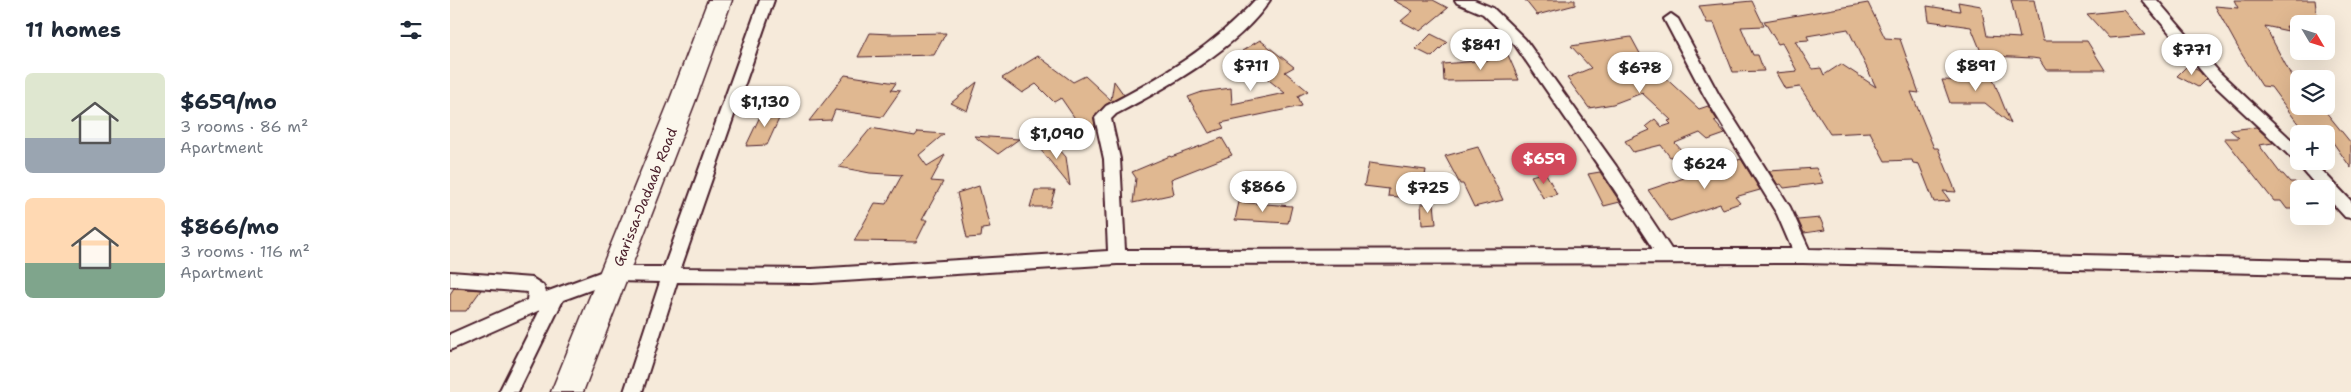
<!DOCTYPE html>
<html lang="en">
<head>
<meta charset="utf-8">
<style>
  body { margin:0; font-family:"Shantell Sans",sans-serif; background:#f6f6f7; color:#1f2937; height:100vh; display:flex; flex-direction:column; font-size:19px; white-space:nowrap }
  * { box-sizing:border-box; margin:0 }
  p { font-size:16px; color:#747a83 }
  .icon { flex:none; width:28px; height:28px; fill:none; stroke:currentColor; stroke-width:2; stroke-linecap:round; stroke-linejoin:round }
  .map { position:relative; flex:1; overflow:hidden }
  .details { display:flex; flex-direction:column; background:#fff; width:450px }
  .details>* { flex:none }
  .needle { width:32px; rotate:128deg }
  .tools { position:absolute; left:1840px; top:15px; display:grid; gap:10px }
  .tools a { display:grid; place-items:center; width:45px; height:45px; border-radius:8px; background:#fff; box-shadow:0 5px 20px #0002; font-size:25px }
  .price { position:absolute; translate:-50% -42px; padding:0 11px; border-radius:18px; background:#fff; color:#222; font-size:16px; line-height:32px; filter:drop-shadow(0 1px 2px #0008) }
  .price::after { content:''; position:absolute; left:50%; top:30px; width:15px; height:11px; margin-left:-8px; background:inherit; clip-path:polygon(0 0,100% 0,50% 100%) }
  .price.on { background:#d1495b; color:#fff }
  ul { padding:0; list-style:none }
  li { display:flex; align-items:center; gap:15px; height:125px; padding:0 25px }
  li span { display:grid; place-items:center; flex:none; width:140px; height:100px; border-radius:8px; color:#555 }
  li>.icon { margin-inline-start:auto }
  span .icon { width:60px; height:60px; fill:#fffc; stroke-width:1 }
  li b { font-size:21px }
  h2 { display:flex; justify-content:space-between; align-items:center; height:60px; padding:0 25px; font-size:21px }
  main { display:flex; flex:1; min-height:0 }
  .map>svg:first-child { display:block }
</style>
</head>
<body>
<main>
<section class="details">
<h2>11 homes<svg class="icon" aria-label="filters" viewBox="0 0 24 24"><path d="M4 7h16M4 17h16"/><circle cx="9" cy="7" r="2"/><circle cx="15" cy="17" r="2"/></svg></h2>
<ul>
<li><span style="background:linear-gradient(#dfe7d0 65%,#9aa5b1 0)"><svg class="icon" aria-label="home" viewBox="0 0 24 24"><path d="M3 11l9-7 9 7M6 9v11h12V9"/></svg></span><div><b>$659/mo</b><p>3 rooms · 86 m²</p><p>Apartment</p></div></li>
<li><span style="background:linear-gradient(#ffd9b3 65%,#7fa58c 0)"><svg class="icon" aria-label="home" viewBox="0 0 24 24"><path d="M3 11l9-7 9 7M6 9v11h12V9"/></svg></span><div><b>$866/mo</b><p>3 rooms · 116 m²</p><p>Apartment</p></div></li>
</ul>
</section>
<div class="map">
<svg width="1901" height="392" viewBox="0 0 1901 392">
  <rect width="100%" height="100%" fill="#f6eada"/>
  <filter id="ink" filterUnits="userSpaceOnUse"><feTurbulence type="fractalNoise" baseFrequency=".02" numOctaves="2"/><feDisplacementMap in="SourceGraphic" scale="10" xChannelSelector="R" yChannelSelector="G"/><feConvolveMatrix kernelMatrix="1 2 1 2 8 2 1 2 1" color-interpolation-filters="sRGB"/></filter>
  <g filter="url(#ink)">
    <g fill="#e0b891" stroke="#4a1f2b" fill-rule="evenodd">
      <polygon points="943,0 983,0 998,8 970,31 951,21 963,11"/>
      <polygon points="1075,0 1125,0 1125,5 1087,15"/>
      <polygon points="1561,0 1584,0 1593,41 1637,41 1655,70 1596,70 1589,59 1582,58 1541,56 1542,62 1536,64 1521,27 1479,21 1477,6 1510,11 1508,2 1531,6 1537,36 1570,38"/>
      <polygon points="1784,0 1865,0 1868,24 1849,24 1849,29 1836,26 1838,31 1815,26 1843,79 1846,79 1849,84 1849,106 1871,106 1901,143 1901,168 1877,134 1855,133 1821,87 1812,86 1791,53 1765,6 1788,8"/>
      <polygon points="1302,1 1314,26 1291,27 1303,55 1308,55 1314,71 1283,72 1264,23 1257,23 1249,6"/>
      <path d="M 1418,3 L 1435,38 L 1450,39 L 1469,93 L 1461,92 L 1484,148 L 1488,148 L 1506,192 L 1493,191 L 1500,201 L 1484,202 L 1469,164 L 1463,163 L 1462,160 L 1435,161 L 1420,132 L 1380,134 L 1350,87 L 1335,89 L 1326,73 L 1347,71 L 1332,43 L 1328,44 L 1314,21 ZM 1398,29 L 1426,87 L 1391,64 L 1374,75 L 1371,68 L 1362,69 L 1345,41 L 1359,40 L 1357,36 Z"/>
      <polygon points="1674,10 1696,35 1659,38 1637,14"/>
      <polygon points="420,33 441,34 496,33 484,55 408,57"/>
      <polygon points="981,34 997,42 982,57 966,49"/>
      <polygon points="1181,37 1194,61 1197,61 1249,109 1258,106 1267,120 1264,121 1275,134 1258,140 1250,133 1225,143 1233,152 1220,157 1211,145 1183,152 1175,141 1200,130 1196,126 1205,119 1212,127 1221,124 1218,121 1221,120 1192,93 1163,104 1139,108 1117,78 1141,68 1121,46"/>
      <polygon points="810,40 844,67 835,72 858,91 848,96 852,106 771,123 774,128 759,133 738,97 752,92 781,88 782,104 835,93 800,65 806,61 792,51"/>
      <polygon points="1058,55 1069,80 994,81 993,64 1039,60"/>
      <polygon points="588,56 623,82 635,76 661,100 664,81 674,95 655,105 644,117 645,128 635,133 611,98 604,102 586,84 572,93 552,78"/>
      <polygon points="1738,65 1749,71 1756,79 1748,87 1727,76"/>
      <polygon points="1518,73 1541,74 1561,124 1535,103 1500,103 1492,80 1521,81"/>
      <polygon points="395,75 446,83 441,90 450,91 432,117 385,110 381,120 359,121"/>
      <polygon points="527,82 517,111 501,103"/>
      <polygon points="313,110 333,110 317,145 296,146"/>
      <polygon points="1806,127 1823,143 1809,145 1831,174 1833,174 1840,182 1845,182 1849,187 1849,209 1837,209 1831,201 1824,201 1774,138 1789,138 1780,130"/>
      <polygon points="421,128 465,136 468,132 494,134 469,155 477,166 495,155 481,181 493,182 472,220 477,220 466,242 404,241 425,203 436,204 452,175 420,173 389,167"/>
      <polygon points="524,136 569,139 548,154"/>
      <polygon points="772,138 782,155 721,179 724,194 683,203 686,178 682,172 720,156 721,157"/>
      <polygon points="603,142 616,157 620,186 590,149"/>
      <polygon points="1028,147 1053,200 1024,207 1013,184 1010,184 995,156"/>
      <polygon points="1291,159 1310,190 1285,197 1290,203 1273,209 1270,204 1220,221 1198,190"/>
      <polygon points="919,163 976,170 971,199 938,196 939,189 914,186"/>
      <polygon points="1366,168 1373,183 1334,188 1331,184 1328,185 1319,171"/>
      <polygon points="1095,172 1107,194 1093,198 1081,176"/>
      <polygon points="1150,172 1170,202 1154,206 1138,174"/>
      <polygon points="529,186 540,228 532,229 531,237 517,238 507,193"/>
      <polygon points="585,190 605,190 600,207 580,207"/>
      <polygon points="789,202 842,206 838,223 785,220"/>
      <polygon points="984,203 986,224 972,225 971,204"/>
      <polygon points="1370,218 1375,230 1354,233 1348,220"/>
      <polygon points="4,288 31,290 16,311 0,311 0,294"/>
    </g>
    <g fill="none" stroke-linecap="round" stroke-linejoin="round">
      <defs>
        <g id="street">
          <path d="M 310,0 L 324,0 L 231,268 L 362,269 L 658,251 L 654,159 L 645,118 L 656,106 C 711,78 763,46 805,0 L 820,0 C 789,48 716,88 666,114 L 661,119 L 670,159 L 675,250 L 1203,249 L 1154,174 L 1065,45 L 1033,14 L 1007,3 L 1005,0 L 1024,0 L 1043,8 L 1075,39 L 1166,166 L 1221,249 L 1342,249 L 1327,214 L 1255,97 L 1214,19 L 1221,14 L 1228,19 L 1269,95 L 1340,207 L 1359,249 L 1901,261 L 1901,275 L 1353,263 L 667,264 L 362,283 L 227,282 L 192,392 L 174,392 L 210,282 L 165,281 L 113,300 L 68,392 L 49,392 L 90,310 L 0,350 L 0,334 L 77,300 L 78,292 L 0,286 L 0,272 L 82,278 L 93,285 L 96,292 L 164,267 L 214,267 Z"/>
          <polygon points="1692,0 1707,0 1769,72 1849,147 1849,161 1863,161 1901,201 1901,218 1895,217 1876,196 1876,189 1869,189 1846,162 1759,80"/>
        </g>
        <polygon id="highway" points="258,0 282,0 245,102 133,392 101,392 219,102"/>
      </defs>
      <use href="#street" stroke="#4a1f2b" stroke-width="4"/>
      <use href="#highway" stroke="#4a1f2b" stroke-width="3"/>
      <use href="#street" fill="#fbf7ec" fill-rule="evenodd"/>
      <use href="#highway" fill="#fbf7ec" fill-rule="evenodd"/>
    </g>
  </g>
  <g text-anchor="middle" stroke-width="4.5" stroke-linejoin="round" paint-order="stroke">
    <g font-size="14" fill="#4a1f2b" stroke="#fbf7ec">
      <text transform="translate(195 197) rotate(-68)" y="5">Garissa-Dadaab Road</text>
    </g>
  </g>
</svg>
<div class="tools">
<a><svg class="needle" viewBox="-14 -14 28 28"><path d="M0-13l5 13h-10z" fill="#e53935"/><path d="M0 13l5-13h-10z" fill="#747a83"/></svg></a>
<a><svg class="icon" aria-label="layers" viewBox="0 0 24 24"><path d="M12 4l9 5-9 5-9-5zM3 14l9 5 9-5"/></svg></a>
<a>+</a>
<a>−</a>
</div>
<b class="price" style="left:1031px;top:71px">$841</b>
<b class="price" style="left:1742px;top:76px">$771</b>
<b class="price" style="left:801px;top:92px">$711</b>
<b class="price" style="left:1526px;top:92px">$891</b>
<b class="price" style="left:1190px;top:94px">$678</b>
<b class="price" style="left:315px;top:128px">$1,130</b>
<b class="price" style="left:607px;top:160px">$1,090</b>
<b class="price on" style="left:1094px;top:185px">$659</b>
<b class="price" style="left:1255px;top:190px">$624</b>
<b class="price" style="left:813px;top:213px">$866</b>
<b class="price" style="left:978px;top:214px">$725</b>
</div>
</main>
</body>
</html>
